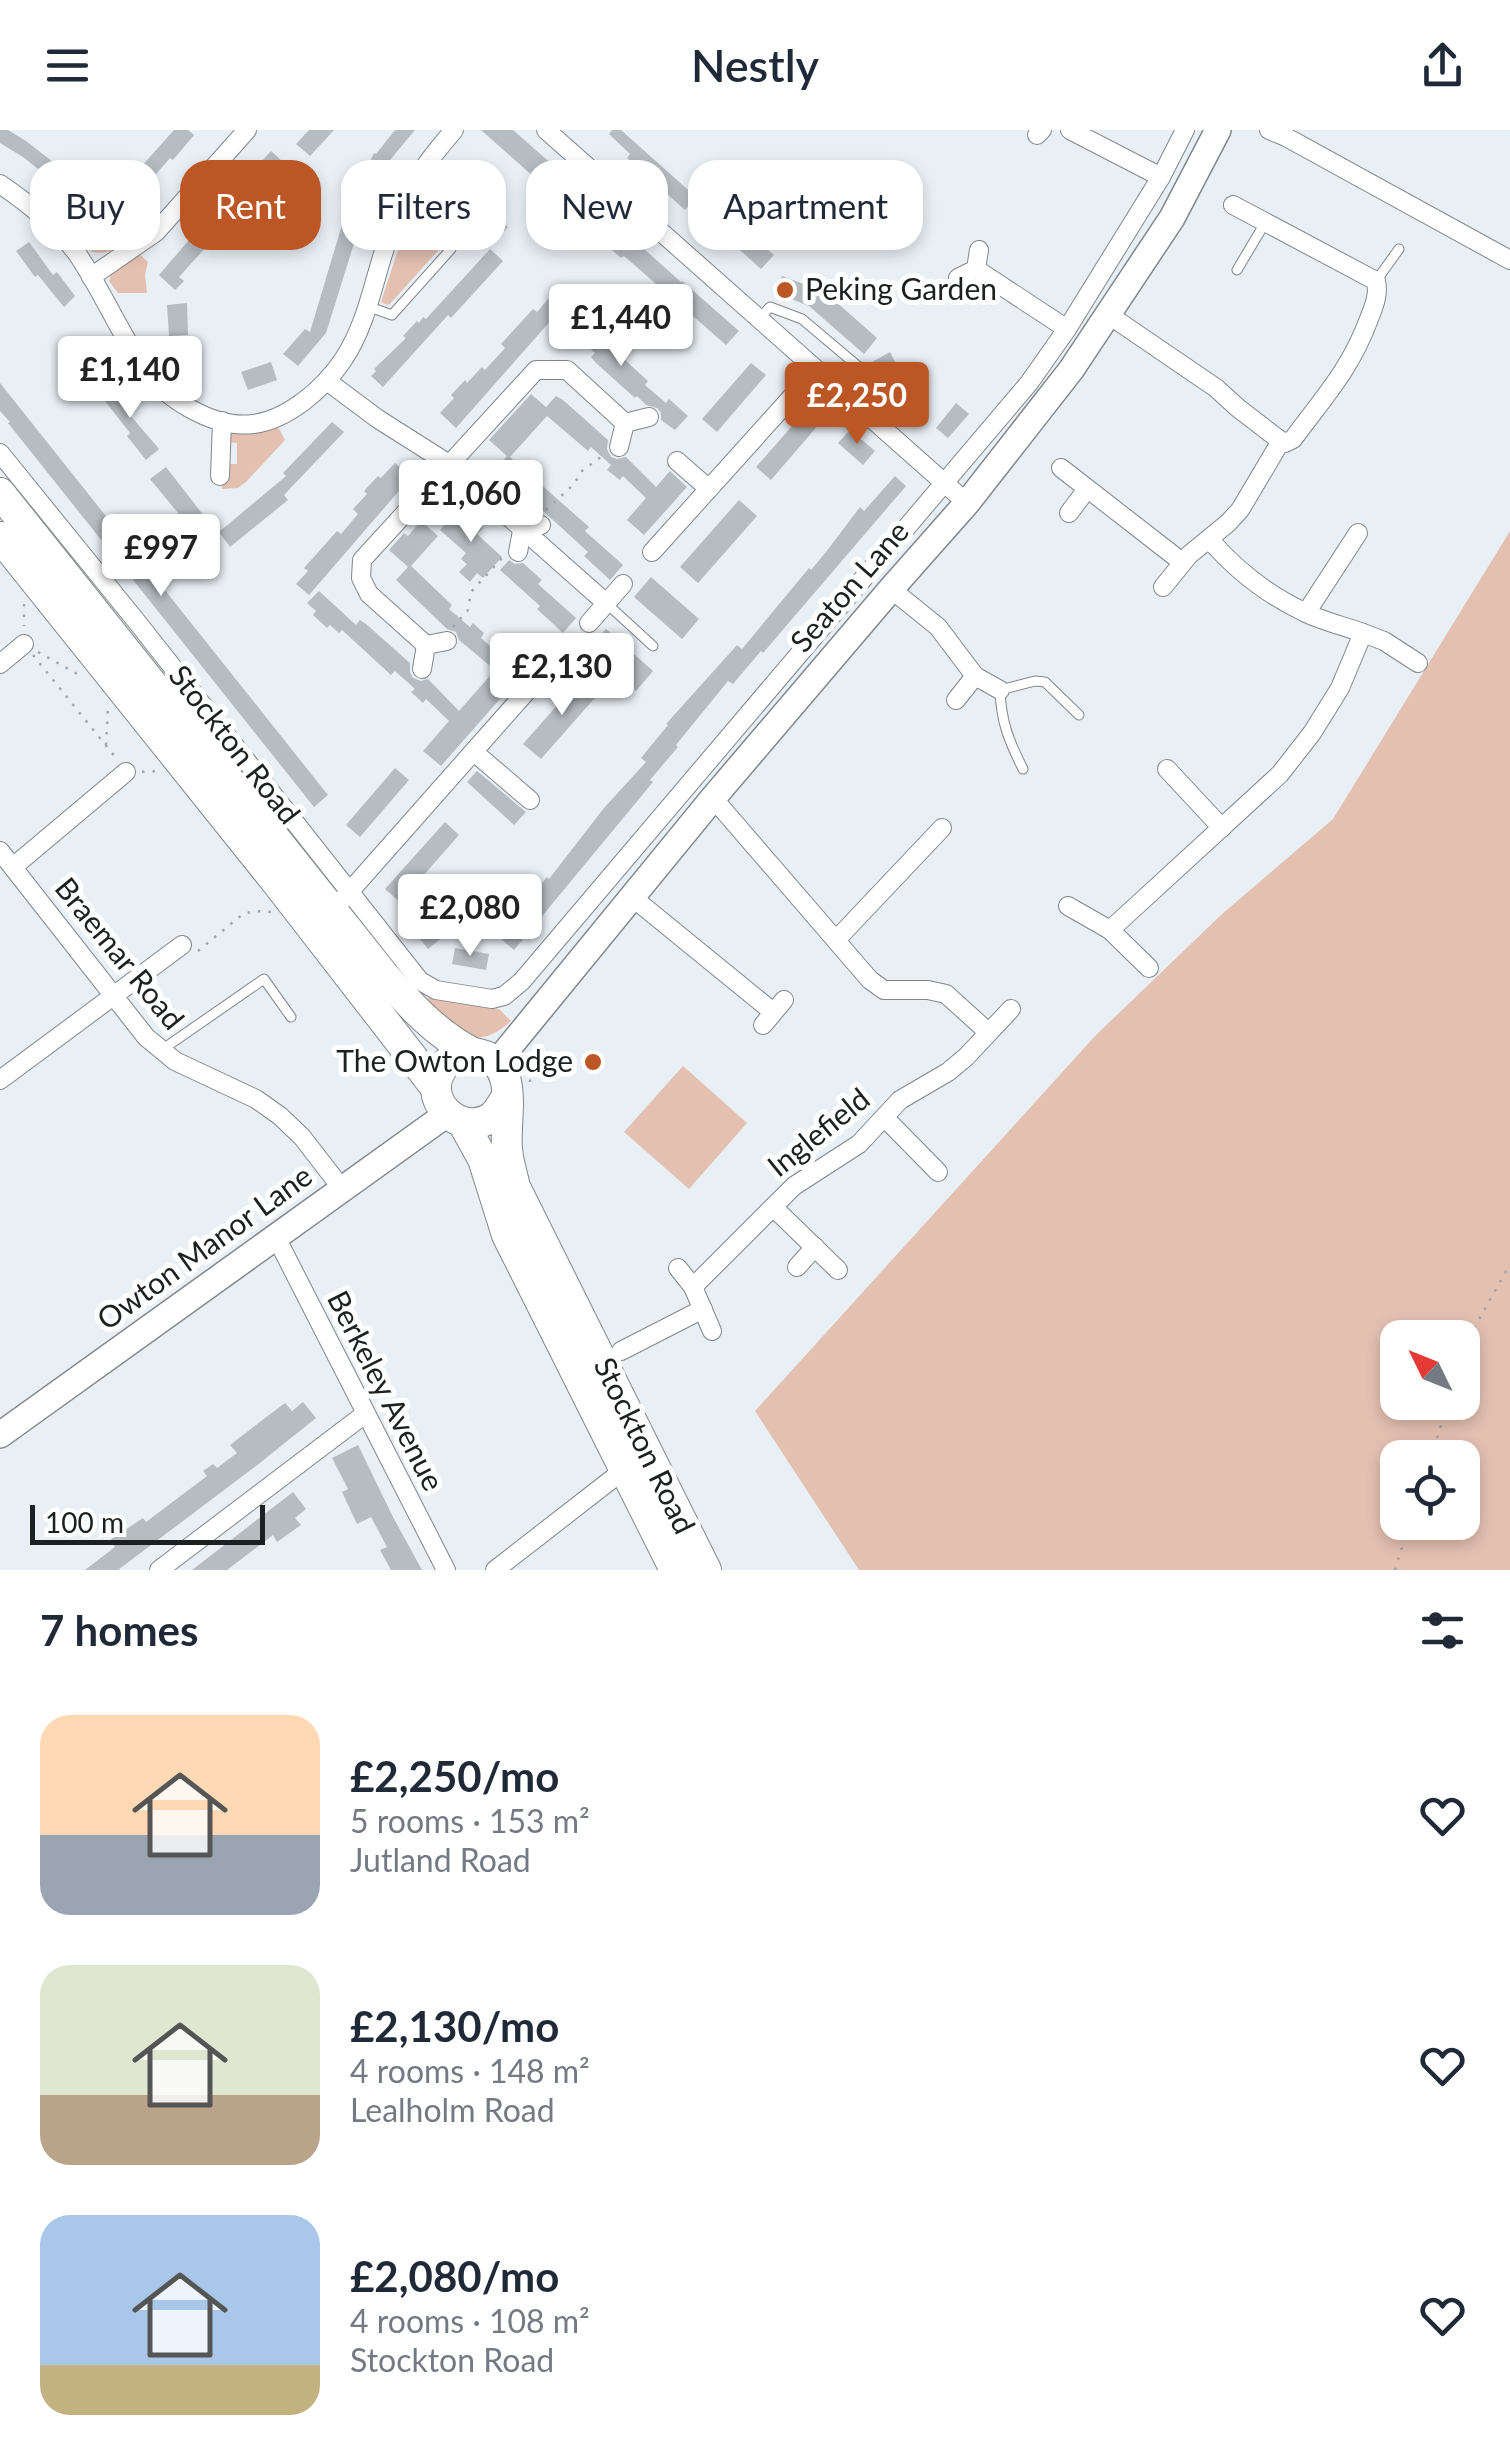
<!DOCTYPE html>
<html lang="en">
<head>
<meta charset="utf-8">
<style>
  body { margin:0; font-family:Lato,sans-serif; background:#f2f2f3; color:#1f2937; height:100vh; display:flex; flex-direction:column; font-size:38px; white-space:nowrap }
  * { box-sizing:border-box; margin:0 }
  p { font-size:32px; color:#747a83 }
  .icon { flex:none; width:55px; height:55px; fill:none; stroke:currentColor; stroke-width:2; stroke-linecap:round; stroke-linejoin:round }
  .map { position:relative; height:1440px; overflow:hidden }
  .panel { display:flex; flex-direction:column; background:#fff; flex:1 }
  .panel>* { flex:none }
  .hud { position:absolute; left:30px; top:30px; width:1000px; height:90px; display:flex; gap:20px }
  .needle { width:65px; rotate:313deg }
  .fabs { position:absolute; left:1380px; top:1190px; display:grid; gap:20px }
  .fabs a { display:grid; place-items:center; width:100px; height:100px; border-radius:20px; background:#fff; box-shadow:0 5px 15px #0003; font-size:50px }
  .scale { position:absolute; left:30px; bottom:25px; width:235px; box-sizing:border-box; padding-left:10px; border:5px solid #1d2021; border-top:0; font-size:28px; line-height:35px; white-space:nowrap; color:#1d2021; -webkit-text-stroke:8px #fff; paint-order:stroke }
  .price { position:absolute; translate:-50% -85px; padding:0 22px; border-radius:10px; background:#fff; color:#222; font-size:32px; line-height:65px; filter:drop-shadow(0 2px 5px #0008) }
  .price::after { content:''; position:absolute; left:50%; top:60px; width:30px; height:22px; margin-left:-15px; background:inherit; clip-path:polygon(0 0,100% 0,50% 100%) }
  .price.selected { background:#bc5725; color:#fff }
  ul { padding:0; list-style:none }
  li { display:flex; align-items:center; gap:30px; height:250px; padding:0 40px }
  li span { display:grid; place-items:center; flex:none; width:280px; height:200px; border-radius:30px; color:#555 }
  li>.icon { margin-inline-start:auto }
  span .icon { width:120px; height:120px; fill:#fffc; stroke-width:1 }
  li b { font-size:42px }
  h2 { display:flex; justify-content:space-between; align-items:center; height:120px; padding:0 40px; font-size:42px }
  .pill { padding:0 35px; border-radius:30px; background:#fff; box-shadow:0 5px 15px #0003; font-size:35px; line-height:90px }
  .pill.selected { background:#bc5725; color:#fff }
  header { display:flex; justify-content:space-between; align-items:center; height:130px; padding:0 40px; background:#fff; font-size:45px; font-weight:600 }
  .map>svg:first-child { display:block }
</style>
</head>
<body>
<header><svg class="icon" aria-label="menu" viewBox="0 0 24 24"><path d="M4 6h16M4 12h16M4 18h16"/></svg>Nestly<svg class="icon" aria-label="share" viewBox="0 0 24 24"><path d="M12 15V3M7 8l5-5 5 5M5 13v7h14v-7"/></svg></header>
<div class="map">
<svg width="1510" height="1440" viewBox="0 0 1510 1440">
  <rect width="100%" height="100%" fill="#e9f0f5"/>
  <g fill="#e4c0b1" fill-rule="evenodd">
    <polygon points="411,80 443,109 443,115 390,174 387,175 381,172"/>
    <path d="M 139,88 L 146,97 C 129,109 113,127 92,122 L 70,93 L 128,97 Z"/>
    <polygon points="138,123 148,132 145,145 147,163 118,163 109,151 112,142"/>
    <polygon points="278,297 285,310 246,352 238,358 222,359 222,346 226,334 237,334 237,313 226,312 230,304 255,303"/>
    <path d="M 1510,401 L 1510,1440 L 859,1440 L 755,1281 L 1095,906 L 1221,785 L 1333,689 ZM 1398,1208 L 1462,1208 L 1462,1272 L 1398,1272 ZM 1398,1328 L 1462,1328 L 1462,1392 L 1398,1392 Z"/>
    <path d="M 429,868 L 499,879 L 511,891 C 473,925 457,899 424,874 Z"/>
    <polygon points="683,936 747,993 689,1059 624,1002"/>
  </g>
  <g fill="#b6bdc1">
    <polygon points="0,0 8,0 26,11 66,42 57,54 23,27 0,13"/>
    <polygon points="174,0 188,0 194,5 173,30 170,28 143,59 131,48"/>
    <polygon points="309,0 334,0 310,26 296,14"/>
    <polygon points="395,0 415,0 390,30 375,61 371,59 326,203 298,236 283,224 305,199 310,202 350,68 352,69 374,23 376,24"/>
    <polygon points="481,0 513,0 586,64 583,67 601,84 642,120 643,118 681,152 682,151 739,201 726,215 624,126 621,128 577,89 579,87"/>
    <polygon points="612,0 621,0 696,67 685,80 627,28 630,24 609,4"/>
    <polygon points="271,21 283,32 179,147 184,151 175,160 159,145 235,56 242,49 244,51"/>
    <polygon points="450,45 508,97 496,110 438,58"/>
    <polygon points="79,55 109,56 108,75 77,73"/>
    <polygon points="718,76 774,125 761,139 705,89"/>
    <polygon points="29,112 53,145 57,142 75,166 64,177 38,145 35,147 16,121"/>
    <polygon points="490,119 503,131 451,188 448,185 383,257 371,246 376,241 374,239 406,208 403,206 417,191 419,193 423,187 426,189"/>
    <polygon points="782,146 825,162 877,208 864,224 809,176 776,163"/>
    <polygon points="549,168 561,179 456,298 440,283 454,268 451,265 465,250 467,253 482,237 485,240 505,218 501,214 533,179 537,182"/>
    <polygon points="187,173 188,205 169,206 167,175"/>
    <polygon points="568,178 581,189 585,186 596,196 592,200 648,251 645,255 666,273 669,269 688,286 675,300 661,290 661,283 657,278 646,275 637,266 635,268 596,233 591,227 595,223 558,190"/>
    <polygon points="890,222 907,255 889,264 872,232"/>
    <polygon points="271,232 277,250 248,260 241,242"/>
    <polygon points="751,233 766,245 717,302 702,289"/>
    <polygon points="0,253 328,665 314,677 8,293 10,292 0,281"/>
    <polygon points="116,254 136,280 130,285 159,319 146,330 127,306 130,303 101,266"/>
    <polygon points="531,264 546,277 556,266 563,270 608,310 607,319 611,327 617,329 626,327 656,357 670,341 687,357 644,405 627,390 646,368 623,346 620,350 607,340 611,335 591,317 588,321 547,286 510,327 589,397 585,401 623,435 610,450 584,426 588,422 530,369 529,371 496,339 507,326 489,310"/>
    <polygon points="956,273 969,284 948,308 936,298"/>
    <polygon points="806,280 820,293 771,350 756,337"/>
    <polygon points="332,292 344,302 284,365 288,370 230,417 219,402 286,346 283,343"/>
    <polygon points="850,300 875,321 863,335 838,313"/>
    <polygon points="395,333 411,347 309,465 296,454 308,441 304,438 337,401 341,404 358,384 353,379 367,364 364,361 378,346 381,348"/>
    <polygon points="166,337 211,395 197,406 150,349"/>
    <polygon points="895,346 906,356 763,523 761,521 733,554 728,551 676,615 678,617 650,650 653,652 514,820 502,810 502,805 528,774 526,772 547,747 549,749 604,678 646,632 641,628 668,595 666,594 737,515 742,519 809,438 811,440 826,422 860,377 864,381"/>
    <polygon points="739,370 757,386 698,453 680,437"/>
    <polygon points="460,378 483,398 477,404 502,427 483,448 477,443 470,452 459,442 467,434 461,429 466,423 440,400"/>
    <polygon points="421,391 438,406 411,436 452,475 449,479 470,497 473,493 484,503 481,508 505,529 525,505 543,520 441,636 423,621 449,591 426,569 423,573 411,562 415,559 395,541 391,545 342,500 339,503 330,495 327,498 313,485 316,481 307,473 319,461 356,495 360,490 366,494 410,533 410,542 413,548 421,551 428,549 459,581 495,540 459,510 456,502 447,499 396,450 408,437 389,420 404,403 408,406"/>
    <polygon points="509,430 515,434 523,433 542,450 538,454 576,488 563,503 537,479 540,476 500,440"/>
    <polygon points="651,447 699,489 682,509 634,467"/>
    <polygon points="606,499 653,541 636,561 588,519"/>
    <polygon points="582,547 600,562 541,629 523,614"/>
    <polygon points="395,638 409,650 360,707 346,695"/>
    <polygon points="477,641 526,682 514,695 467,652"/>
    <polygon points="445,692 459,705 400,772 385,759"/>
    <polygon points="421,781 443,807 428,819 407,793"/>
    <polygon points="455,818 489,824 486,840 452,834"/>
    <polygon points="303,1272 316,1288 256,1336 118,1440 85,1440 115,1417 110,1410 143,1388 146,1392 207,1346 203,1341 213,1334 217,1338 237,1323 230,1315 269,1285 285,1273 292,1281"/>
    <polygon points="358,1315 393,1387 422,1440 391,1440 380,1420 387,1417 371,1387 357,1394 342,1362 348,1359 332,1328"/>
    <polygon points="293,1362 306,1379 295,1388 301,1395 277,1412 273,1405 227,1440 192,1440"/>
  </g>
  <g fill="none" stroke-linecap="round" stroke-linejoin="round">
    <defs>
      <g id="lane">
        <polyline points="1237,140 1265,93"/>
        <polyline points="1376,151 1399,119"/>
        <polyline points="367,176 392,185 451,119 450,110 405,68"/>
        <polyline points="759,189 770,177 802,189 866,243 876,266 864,280"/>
        <polyline points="606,473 653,516"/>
        <path d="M 1023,639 C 1009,611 1001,592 1000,560 L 1035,551 L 1045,552 L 1079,585"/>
        <polyline points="163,919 264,849 291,887"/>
      </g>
      <g id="street">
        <polyline points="546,0 967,373"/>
        <polyline points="1070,0 1161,47"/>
        <polyline points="1269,0 1286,7 1510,130"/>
        <polyline points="1037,5 1042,0"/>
        <path d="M 0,54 C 29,74 57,96 78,125 C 102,161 119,201 143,237 C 164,268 213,299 253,294 C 288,290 324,258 343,230 C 370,190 375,139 393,95 C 407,58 429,29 454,0"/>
        <polyline points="976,139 1067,199"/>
        <polyline points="91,147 156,102 247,0"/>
        <polyline points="958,148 976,139 979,120"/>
        <path d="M 1109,185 L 1216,258 L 1238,278 L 1281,311 L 1285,313 L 1293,309 C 1324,267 1350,240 1369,189 C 1374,176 1379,165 1376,151 L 1233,75"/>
        <polyline points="327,251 378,289 449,334 606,473"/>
        <polyline points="619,317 625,293 649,287"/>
        <polyline points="0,323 137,492 420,851 436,860 492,869 504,866 522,851 1029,253 1067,199 1161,47 1185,0"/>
        <polyline points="677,331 709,359"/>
        <polyline points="1061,338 1182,432"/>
        <polyline points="220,346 222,291"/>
        <polyline points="1069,383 1087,359"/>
        <polyline points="518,422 522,401 541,395"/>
        <polyline points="652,422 816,240"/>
        <polyline points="1163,457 1189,425 1228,393 1240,380 1281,311"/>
        <polyline points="891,459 938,497 975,546"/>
        <polyline points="1306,483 1358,403"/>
        <polyline points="589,493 623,454"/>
        <polyline points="1363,503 1384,511 1418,533"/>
        <polyline points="426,515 369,464 361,448 362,430 536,240 567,240 625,293"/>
        <polyline points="0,534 24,514"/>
        <polyline points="422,539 426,515 447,511"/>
        <polyline points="956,570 975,546 1000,560"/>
        <polyline points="474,622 530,670"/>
        <polyline points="1167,639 1222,698"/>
        <polyline points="713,668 870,850 884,860 928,860 946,864 988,902"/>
        <polyline points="0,721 146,907 175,931 256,969 280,986 302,1007 343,1060"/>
        <polyline points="13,737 126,642"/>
        <polyline points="632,767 773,882"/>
        <polyline points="343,769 550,535"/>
        <polyline points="1068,776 1110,800 1149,838"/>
        <path d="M 1110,800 L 1280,644 L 1312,603 L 1340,558 L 1363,503 C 1344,496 1322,491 1304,482 C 1268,465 1235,439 1209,409"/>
        <polyline points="836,810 942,698"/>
        <polyline points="763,895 784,870"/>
        <polyline points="0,950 182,815"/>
        <polyline points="885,988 938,1042"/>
        <polyline points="773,1077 838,1140"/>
        <polyline points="276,1107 446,1440"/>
        <polyline points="797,1137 815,1117"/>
        <polyline points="678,1138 693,1157 712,1201"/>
        <polyline points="693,1157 794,1056 859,1014 900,970 948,942 966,927 1011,879"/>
        <polyline points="621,1221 703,1179"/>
        <polyline points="159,1440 365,1284"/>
        <polyline points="495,1440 625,1339"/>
      </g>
      <g id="secondary">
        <polyline points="497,932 713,668 891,459 967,373 1071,240 1172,88 1218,0"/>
        <polyline points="0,1305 447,984"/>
      </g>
      <g id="highway">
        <path d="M 0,363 L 383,844 C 409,874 435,903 471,922"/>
        <polyline points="0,407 278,754 436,958"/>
        <path d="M 506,968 C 502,974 498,982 492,987 C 460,1009 418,968 444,936 C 452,926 466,921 479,924 C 521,933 504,988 507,1019 C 508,1032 512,1044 515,1057 L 706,1440"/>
        <polyline points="463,993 483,1029 507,1105 675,1440"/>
      </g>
    </defs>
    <use href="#lane" stroke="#80868a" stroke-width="11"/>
    <use href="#street" stroke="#80868a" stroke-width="20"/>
    <use href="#secondary" stroke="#80868a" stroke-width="28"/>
    <use href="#highway" stroke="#80868a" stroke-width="32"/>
    <g stroke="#a0a6a9" stroke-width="2.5" stroke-dasharray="2.5 8" stroke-linecap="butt">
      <polyline points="546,380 574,354 582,341 605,324"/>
      <polyline points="24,474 24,496"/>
      <polyline points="453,497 468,480 471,462 502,428"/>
      <polyline points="38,522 79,545"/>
      <polyline points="33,525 116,628"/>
      <polyline points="106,615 108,578"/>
      <polyline points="142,642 159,641"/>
      <polyline points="198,821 243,784 255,781 271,782"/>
      <polyline points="530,952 531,925"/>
      <polyline points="1462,1227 1469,1207 1510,1134"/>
      <polyline points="1431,1328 1448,1272"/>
      <polyline points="1395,1440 1410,1392"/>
    </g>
    <use href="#lane" stroke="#fff" stroke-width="9"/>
    <use href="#street" stroke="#fff" stroke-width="18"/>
    <use href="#secondary" stroke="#fff" stroke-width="25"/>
    <use href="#highway" stroke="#fff" stroke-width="30"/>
  </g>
  <g fill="#bc5725" stroke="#fff" stroke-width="4">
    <circle cx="785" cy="160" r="10"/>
    <circle cx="593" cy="932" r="10"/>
  </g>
  <g text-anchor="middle" stroke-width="10" stroke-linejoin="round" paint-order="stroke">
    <g font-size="30" fill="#1d2021" stroke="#fff" text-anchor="start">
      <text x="805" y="170">Peking Garden</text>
      <text x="573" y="942" text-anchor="end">The Owton Lodge</text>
    </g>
    <g font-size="30" fill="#1d2021" stroke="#fff">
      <text transform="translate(850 457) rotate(-49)" y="10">Seaton Lane</text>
      <text transform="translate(234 615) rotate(52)" y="10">Stockton Road</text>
      <text transform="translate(119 824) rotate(51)" y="10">Braemar Road</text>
      <text transform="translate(819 1003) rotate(-39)" y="10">Inglefield</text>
      <text transform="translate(205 1118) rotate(-36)" y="10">Owton Manor Lane</text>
      <text transform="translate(385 1261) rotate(63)" y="10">Berkeley Avenue</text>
      <text transform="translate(644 1316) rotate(64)" y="10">Stockton Road</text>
    </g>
  </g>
</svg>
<div class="fabs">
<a><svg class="needle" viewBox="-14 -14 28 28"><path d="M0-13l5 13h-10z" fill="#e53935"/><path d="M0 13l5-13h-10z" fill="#747a83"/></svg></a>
<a><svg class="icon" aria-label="locate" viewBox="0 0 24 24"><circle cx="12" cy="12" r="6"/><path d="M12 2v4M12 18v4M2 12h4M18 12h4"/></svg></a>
</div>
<div class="scale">100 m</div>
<b class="price" style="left:621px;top:239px">£1,440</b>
<b class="price" style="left:130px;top:291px">£1,140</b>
<b class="price selected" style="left:857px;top:317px">£2,250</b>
<b class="price" style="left:471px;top:415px">£1,060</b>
<b class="price" style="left:161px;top:469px">£997</b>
<b class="price" style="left:562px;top:588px">£2,130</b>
<b class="price" style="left:470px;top:829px">£2,080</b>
<div class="hud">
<a class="pill">Buy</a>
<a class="pill selected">Rent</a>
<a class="pill">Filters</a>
<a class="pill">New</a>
<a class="pill">Apartment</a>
</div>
</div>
<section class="panel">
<h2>7 homes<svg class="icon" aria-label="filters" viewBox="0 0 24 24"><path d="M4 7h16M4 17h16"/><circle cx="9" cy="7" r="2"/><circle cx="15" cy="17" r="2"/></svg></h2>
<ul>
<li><span style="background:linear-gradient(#ffd9b3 60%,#9aa5b1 0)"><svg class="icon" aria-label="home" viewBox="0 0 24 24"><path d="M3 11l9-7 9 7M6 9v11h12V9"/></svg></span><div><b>£2,250/mo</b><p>5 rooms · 153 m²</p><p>Jutland Road</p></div><svg class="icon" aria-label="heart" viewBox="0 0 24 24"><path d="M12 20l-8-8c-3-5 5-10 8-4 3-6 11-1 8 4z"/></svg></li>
<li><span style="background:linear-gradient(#dfe7d0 65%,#b9a48a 0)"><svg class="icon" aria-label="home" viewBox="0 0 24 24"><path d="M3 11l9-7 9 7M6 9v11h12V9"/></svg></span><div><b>£2,130/mo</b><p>4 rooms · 148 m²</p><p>Lealholm Road</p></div><svg class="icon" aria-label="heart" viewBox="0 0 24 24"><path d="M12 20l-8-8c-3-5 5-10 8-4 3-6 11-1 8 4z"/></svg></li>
<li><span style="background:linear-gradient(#a9c7e8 75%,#c2b280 0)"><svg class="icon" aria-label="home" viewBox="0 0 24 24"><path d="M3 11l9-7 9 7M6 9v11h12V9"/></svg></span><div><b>£2,080/mo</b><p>4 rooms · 108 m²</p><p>Stockton Road</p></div><svg class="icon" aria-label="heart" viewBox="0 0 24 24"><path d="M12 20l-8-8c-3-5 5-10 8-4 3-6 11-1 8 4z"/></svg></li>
</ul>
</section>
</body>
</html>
